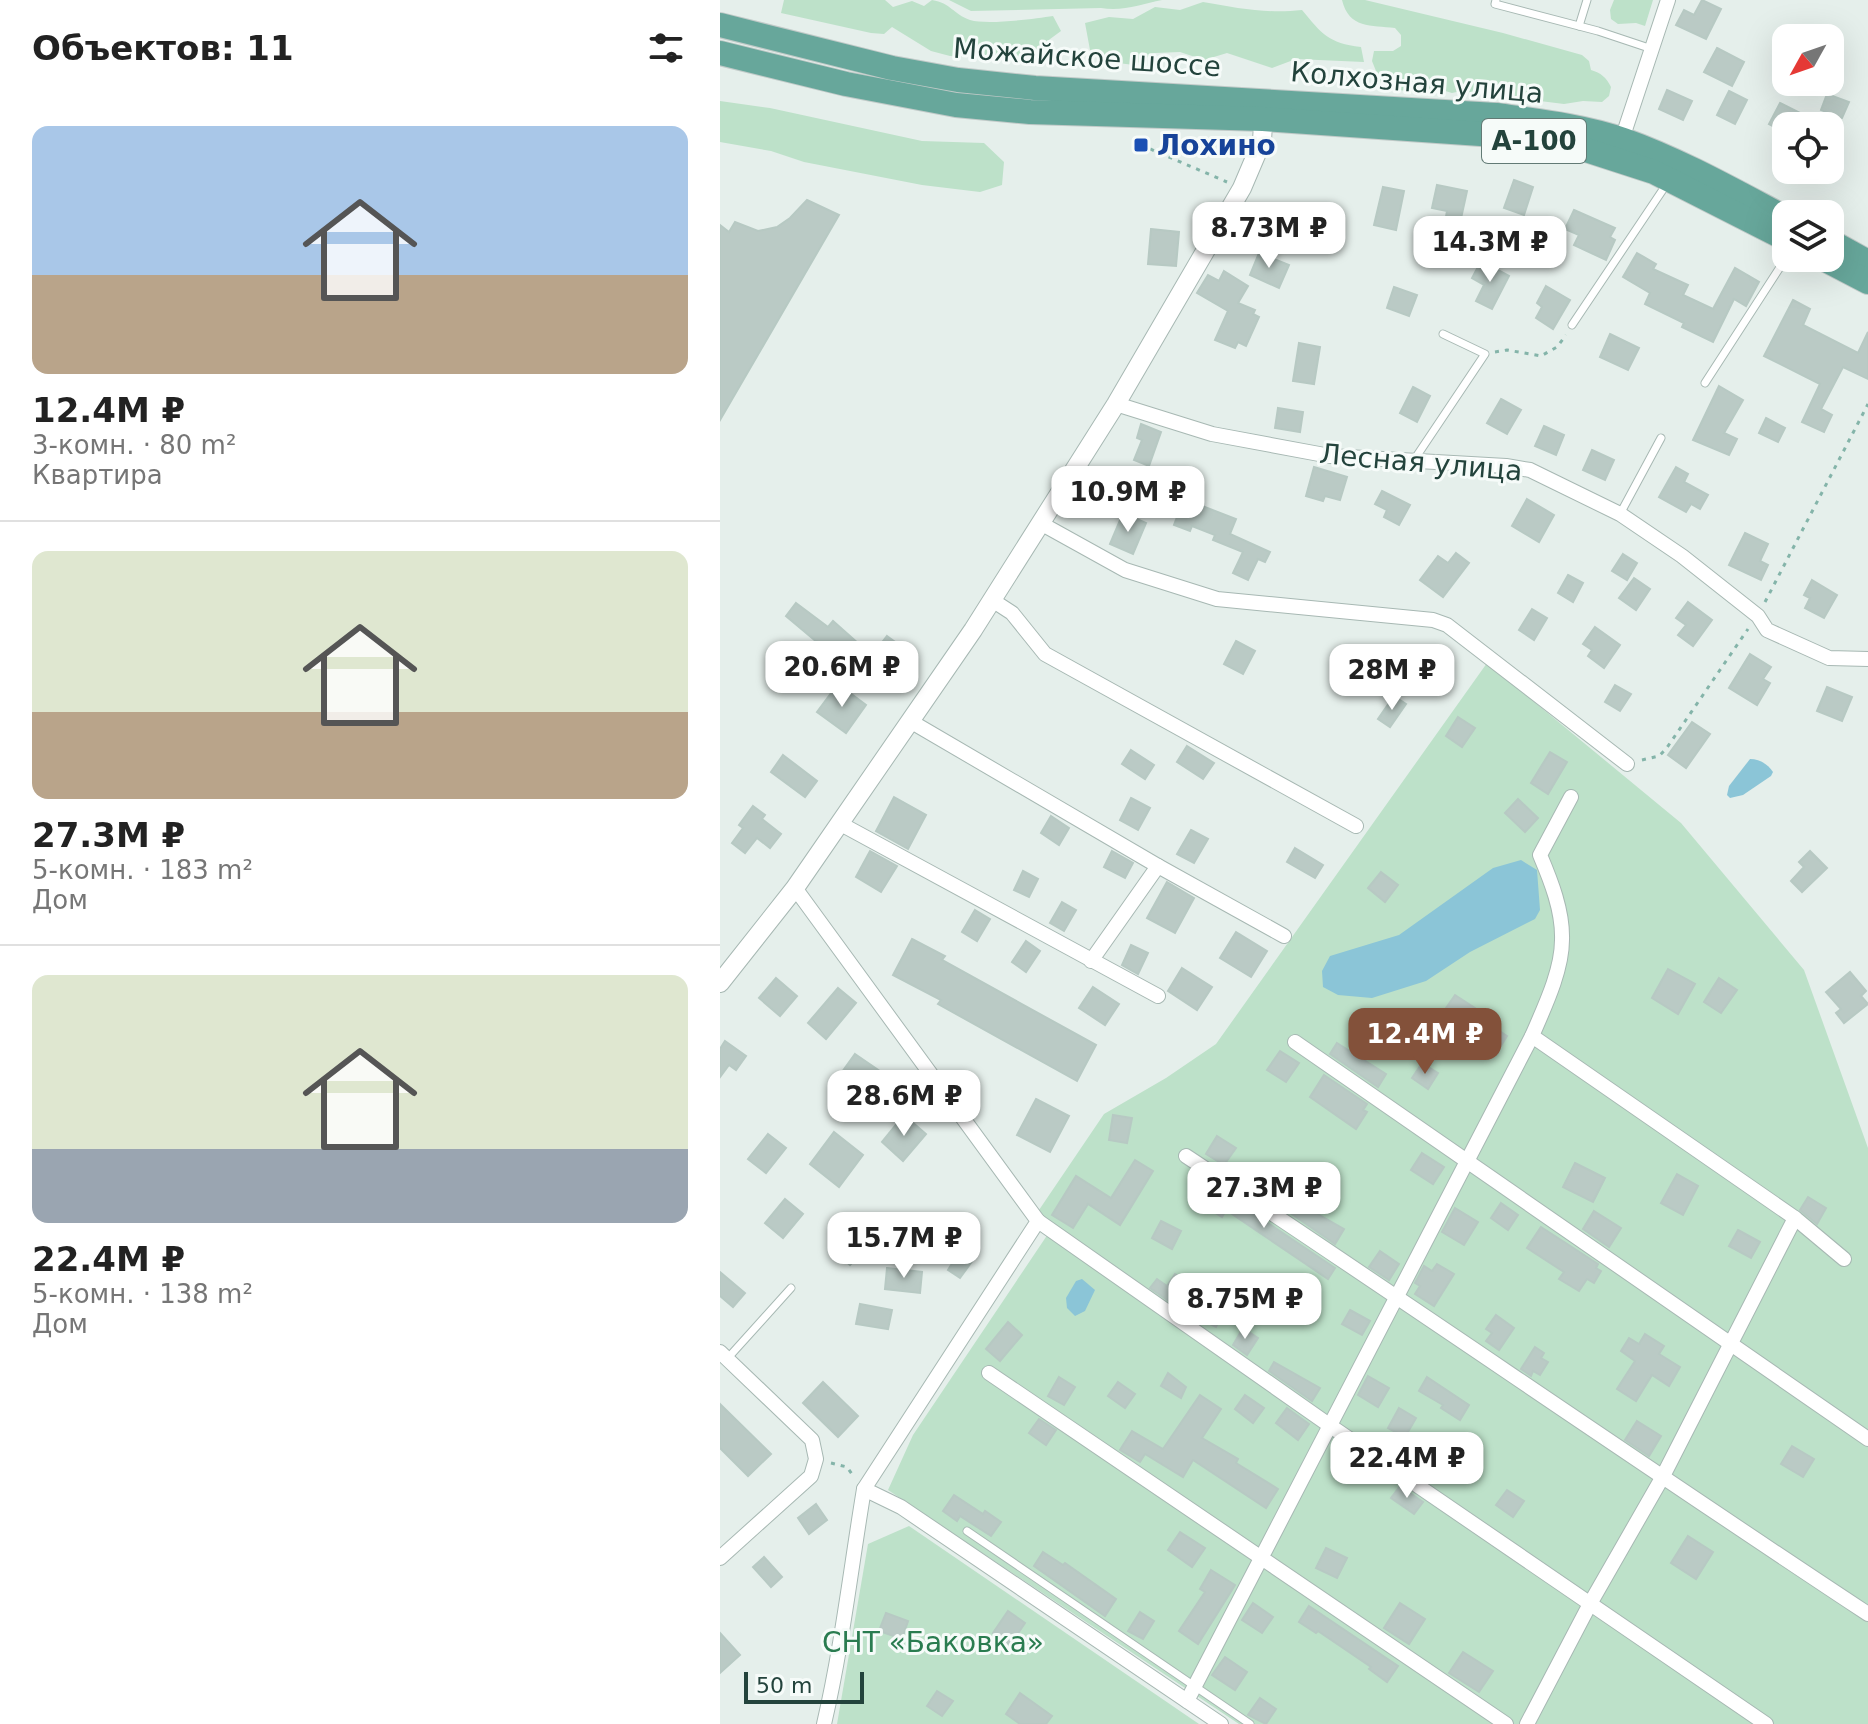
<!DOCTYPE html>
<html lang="ru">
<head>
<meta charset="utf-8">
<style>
  body { margin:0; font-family:"DejaVu Sans",sans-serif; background:#f2f2f2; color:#222; height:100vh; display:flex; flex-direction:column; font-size:30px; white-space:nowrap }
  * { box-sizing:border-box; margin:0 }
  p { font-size:26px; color:#767676 }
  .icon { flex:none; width:44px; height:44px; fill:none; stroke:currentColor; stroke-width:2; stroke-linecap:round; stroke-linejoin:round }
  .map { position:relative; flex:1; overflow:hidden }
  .sheet { display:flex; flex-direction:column; background:#fff; width:720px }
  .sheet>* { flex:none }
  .needle { width:52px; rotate:230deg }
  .buttons { position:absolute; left:1052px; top:24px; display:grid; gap:16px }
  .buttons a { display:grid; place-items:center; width:72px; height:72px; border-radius:16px; background:#fff; box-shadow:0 8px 32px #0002; font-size:40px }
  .scale { position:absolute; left:24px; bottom:20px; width:120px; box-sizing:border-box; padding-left:8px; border:4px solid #23433c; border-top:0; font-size:22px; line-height:28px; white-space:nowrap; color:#23433c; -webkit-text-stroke:6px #f6fbf9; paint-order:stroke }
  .price { position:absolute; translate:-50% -68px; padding:0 18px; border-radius:16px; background:#fff; color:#222; font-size:26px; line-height:52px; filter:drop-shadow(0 2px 4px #0008) }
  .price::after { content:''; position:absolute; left:50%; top:48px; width:24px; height:18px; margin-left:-12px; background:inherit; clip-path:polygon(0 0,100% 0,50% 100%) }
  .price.selected { background:#83513a; color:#fff }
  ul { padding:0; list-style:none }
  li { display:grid; align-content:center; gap:16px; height:424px; padding:0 32px }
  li+li { border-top:2px solid #e0e0e0 }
  li span { display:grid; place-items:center; height:248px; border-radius:16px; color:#555 }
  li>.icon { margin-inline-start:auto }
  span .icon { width:144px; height:144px; fill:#fffc; stroke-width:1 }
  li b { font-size:34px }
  h2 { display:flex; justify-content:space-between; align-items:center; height:96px; padding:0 32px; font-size:34px }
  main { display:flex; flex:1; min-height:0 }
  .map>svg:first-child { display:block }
</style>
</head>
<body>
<main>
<section class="sheet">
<h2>Объектов: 11<svg class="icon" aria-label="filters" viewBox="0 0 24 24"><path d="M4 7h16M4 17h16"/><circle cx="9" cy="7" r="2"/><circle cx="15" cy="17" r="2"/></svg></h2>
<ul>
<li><span style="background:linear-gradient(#a9c7e8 60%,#b9a48a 0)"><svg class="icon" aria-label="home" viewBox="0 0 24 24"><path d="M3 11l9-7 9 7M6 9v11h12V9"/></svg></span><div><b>12.4M ₽</b><p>3-комн. · 80 m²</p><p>Квартира</p></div></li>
<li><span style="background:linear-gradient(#dfe7d0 65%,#b9a48a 0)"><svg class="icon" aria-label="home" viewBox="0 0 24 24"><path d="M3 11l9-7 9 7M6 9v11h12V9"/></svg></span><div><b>27.3M ₽</b><p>5-комн. · 183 m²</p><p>Дом</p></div></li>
<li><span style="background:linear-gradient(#dfe7d0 70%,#9aa5b1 0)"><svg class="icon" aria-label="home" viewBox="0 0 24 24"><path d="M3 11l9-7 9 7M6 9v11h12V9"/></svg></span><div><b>22.4M ₽</b><p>5-комн. · 138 m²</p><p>Дом</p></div></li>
</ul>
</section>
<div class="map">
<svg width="1148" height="1724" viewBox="0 0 1148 1724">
  <rect width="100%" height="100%" fill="#e5efeb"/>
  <g fill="#bde1c9">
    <path d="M 64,0 L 165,0 L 173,7 L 192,1 L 204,6 L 212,0 C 231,3 233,14 250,20 C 267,25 314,19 333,16 L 341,31 L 307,56 L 266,58 L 230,56 L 211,51 L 172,27 L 164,34 L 151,33 L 61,13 Z"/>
    <path d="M 229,0 L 442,0 C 422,4 402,12 381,8 L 251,11 Z"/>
    <path d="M 622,0 L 645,0 L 783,33 L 862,55 L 869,61 L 871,70 C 881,73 886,77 891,87 L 889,96 L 882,102 L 863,101 L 844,104 L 741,91 L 732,93 L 722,90 L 703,95 L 662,86 L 652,61 L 654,51 L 673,51 L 681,46 L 681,35 L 675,28 C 651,25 629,29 622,0 Z"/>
    <polygon points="894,0 933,0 925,26 916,23 898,24 891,19 890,10"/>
    <path d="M 483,2 C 517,8 547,14 582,10 C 602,34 608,43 641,47 L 644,62 L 576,59 L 552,68 L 507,53 L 484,60 L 460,52 L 435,53 L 414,65 L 390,62 L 370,50 L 365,23 L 389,17 L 413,19 L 435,7 L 460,10 Z"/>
    <polygon points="0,101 50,108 202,141 264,143 284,162 282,185 260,192 202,185 84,162 51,151 0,142"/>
    <polygon points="767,663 961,823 1084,970 1148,1148 1148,1724 519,1724 168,1490 193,1435 332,1228 319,1210 384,1114 446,1078 496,1044"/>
    <polygon points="189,1526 479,1724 117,1724 148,1544"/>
  </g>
  <g fill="#8bc5d7">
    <path d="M 1030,759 C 1039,759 1048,764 1053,772 L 1051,776 L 1023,795 L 1010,798 L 1007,795 L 1009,786 Z"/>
    <polygon points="801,860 817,870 820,910 815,919 750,952 706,981 652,998 618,995 603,987 602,971 610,956 679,935 773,868"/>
    <polygon points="362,1279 375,1290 365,1311 355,1316 347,1308 346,1298 356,1281"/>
  </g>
  <g fill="#bacac5" stroke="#b7c9c3" stroke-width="2">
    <polygon points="982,0 1001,9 986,39 956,25 964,10 974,15"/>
    <polygon points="997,48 1024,62 1012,86 984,72"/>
    <polygon points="947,90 972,101 963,120 939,109"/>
    <polygon points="1009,91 1027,100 1015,124 997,115"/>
    <polygon points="1107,94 1129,102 1122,118 1101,110"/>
    <polygon points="1060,103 1086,116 1081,126 1066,126 1066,133 1049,124"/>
    <polygon points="794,180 813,187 804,215 784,208"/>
    <polygon points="717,185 747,191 740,223 744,224 739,248 721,245 727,211 712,208"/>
    <polygon points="663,187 684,191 676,230 654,225"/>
    <polygon points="87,200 119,215 0,420 0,225 9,232 15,222 38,231 57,227 70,218"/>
    <polygon points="854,210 895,228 890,237 895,240 886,260 854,245 859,235 845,229"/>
    <polygon points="431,229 459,232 456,266 428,264"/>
    <polygon points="539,253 569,265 559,288 530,275"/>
    <polygon points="917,253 936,264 933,269 968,285 963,295 993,309 1015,268 1039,282 1026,306 1014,299 993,342 962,327 964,323 925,304 930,293 903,277"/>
    <polygon points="761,261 789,276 772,309 756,301 764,285 752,278"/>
    <polygon points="504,271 528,286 518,303 535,310 533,314 539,317 526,346 518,342 515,348 495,340 508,311 477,293 488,275 499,281"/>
    <polygon points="826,286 850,300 833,329 816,318 822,307 817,303"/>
    <polygon points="674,287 697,295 689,316 667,308"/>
    <polygon points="1073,300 1090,309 1083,325 1138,353 1148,332 1148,379 1123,367 1101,409 1112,415 1104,432 1082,422 1100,384 1044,356"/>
    <polygon points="890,334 919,348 908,370 880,357"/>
    <polygon points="579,343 600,347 594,384 573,381"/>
    <polygon points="999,386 1023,400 1004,433 1017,439 1009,455 973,440"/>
    <polygon points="693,387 710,396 697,422 680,413"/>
    <polygon points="781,399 801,410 787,434 767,423"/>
    <polygon points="558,408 583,412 580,432 555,428"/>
    <polygon points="1046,418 1065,428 1058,442 1039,433"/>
    <polygon points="421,424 441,432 429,466 414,460 422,440 417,438"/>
    <polygon points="824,426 844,435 836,455 815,446"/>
    <polygon points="872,450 894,460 885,480 863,470"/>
    <polygon points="594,467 627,477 620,500 605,496 603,501 586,496"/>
    <polygon points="956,467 968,474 964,482 988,495 980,509 971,504 966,512 939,497"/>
    <polygon points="662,491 690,505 679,525 664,517 667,510 655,504"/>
    <polygon points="464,499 516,519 510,534 550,552 545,562 538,559 528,580 513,573 523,552 493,540 495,535 472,526 470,531 454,525"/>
    <polygon points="807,499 834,515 819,542 792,526"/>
    <polygon points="403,513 426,523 413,554 390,544"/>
    <polygon points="1025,533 1048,544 1040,561 1048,565 1041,580 1009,565"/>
    <polygon points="736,553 749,563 723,597 700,580 718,556 728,563"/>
    <polygon points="903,554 917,563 907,580 892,571"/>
    <polygon points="848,575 863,583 853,602 838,593"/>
    <polygon points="914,578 930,589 916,610 899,598"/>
    <polygon points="1092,580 1117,595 1104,618 1085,608 1090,598 1084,595"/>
    <polygon points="968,602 992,620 973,646 958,635 966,625 956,618"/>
    <polygon points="76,603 108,627 113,621 139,644 122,663 66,616"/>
    <polygon points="812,609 827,618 814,640 799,630"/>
    <polygon points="875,627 900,645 884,668 868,656 872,650 863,644"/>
    <polygon points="167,636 190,653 177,670 154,653"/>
    <polygon points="516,641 535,651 523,674 504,664"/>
    <polygon points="1030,654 1051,667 1043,679 1050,683 1037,705 1009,688"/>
    <polygon points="118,684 146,705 126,733 97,712"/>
    <polygon points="895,685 911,694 900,711 885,702"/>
    <polygon points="1107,687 1132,697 1122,721 1097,711"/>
    <polygon points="674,696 686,704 670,727 658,719"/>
    <polygon points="738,717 755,728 742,747 726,736"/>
    <polygon points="972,722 990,734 966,768 948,755"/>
    <polygon points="467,746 494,763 483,779 457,762"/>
    <polygon points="411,750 434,765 425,779 402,764"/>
    <polygon points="830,752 847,762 828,794 811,783"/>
    <polygon points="63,755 97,781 85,797 51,772"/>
    <polygon points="174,797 206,815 188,849 156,831"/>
    <polygon points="411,798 430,808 418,830 400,820"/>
    <polygon points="798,799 818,818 805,832 785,813"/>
    <polygon points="33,806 45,815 42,819 61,834 50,848 37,838 25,853 12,843 23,828 19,825"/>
    <polygon points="331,816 349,828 339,845 321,833"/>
    <polygon points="471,830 488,839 474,863 457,854"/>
    <polygon points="575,848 603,865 595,878 567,862"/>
    <polygon points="150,851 177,866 161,892 136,877"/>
    <polygon points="392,851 413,863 405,878 384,867"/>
    <polygon points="1090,851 1107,868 1082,892 1071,881 1084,867 1079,862"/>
    <polygon points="303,871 318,879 309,897 294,890"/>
    <polygon points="661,872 678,885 665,902 648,888"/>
    <polygon points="447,882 474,898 455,933 427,918"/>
    <polygon points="342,902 356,910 344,931 330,923"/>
    <polygon points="255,910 270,919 257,941 242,932"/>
    <polygon points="516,932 547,951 531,977 500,958"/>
    <polygon points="192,939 225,956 222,960 376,1045 357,1081 218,1004 221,1000 173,975"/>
    <polygon points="306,941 320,951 306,972 292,962"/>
    <polygon points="411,945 428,953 418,974 402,965"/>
    <polygon points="462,968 492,987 477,1010 448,991"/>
    <polygon points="948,969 975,984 958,1014 932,998"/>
    <polygon points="1130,972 1146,991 1141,996 1148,1004 1124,1023 1116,1013 1121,1009 1106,992"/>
    <polygon points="56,978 77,996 60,1016 39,998"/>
    <polygon points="999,978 1017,990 1001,1013 984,1002"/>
    <polygon points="373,987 399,1004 385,1025 359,1008"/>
    <polygon points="118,988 136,1003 106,1039 88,1023"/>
    <polygon points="735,995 755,1008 752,1013 787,1036 779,1049 724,1011"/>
    <polygon points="5,1041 26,1056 16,1070 9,1065 0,1077 0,1049"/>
    <polygon points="617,1043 666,1074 658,1087 610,1054"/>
    <polygon points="560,1051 579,1063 566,1082 547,1070"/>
    <polygon points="135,1054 167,1076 144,1108 112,1086"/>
    <polygon points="702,1063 718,1073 708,1089 692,1078"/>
    <polygon points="604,1075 647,1104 643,1110 647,1112 636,1129 590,1097"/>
    <polygon points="316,1099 349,1116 330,1152 297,1135"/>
    <polygon points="184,1115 206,1134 183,1161 162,1142"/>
    <polygon points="393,1115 412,1118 407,1143 389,1140"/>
    <polygon points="114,1132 143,1155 119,1187 90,1164"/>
    <polygon points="48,1134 66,1148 46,1173 28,1159"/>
    <polygon points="497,1136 516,1148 504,1165 486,1154"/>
    <polygon points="702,1153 724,1167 713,1184 691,1170"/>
    <polygon points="415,1160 433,1171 400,1225 368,1204 353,1228 332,1215 356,1176 391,1198"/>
    <polygon points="855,1163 885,1178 873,1202 843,1187"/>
    <polygon points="957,1174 978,1186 963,1215 941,1203"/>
    <polygon points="491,1185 615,1268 608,1279 506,1210 502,1217 480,1203"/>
    <polygon points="1088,1197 1106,1208 1097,1224 1080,1210"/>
    <polygon points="65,1199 83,1214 63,1238 45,1223"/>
    <polygon points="573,1200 624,1229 615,1244 566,1210"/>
    <polygon points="781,1203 798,1215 788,1230 771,1218"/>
    <polygon points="735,1208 758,1222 744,1245 722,1232"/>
    <polygon points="874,1211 901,1228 889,1247 863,1229"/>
    <polygon points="441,1221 461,1231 452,1249 432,1238"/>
    <polygon points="821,1227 878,1264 876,1268 881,1271 874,1283 867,1279 859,1291 839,1279 844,1272 807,1248"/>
    <polygon points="1018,1230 1040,1242 1031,1258 1009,1246"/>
    <polygon points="134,1232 149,1244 130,1265 116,1252"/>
    <polygon points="240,1251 253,1260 240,1278 228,1270"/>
    <polygon points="660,1251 679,1264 669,1280 649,1267"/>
    <polygon points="717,1264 734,1274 714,1306 695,1294 700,1286 695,1283 704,1266 712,1271"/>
    <polygon points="167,1268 202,1272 200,1293 165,1289"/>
    <polygon points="0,1272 25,1293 13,1307 0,1296"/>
    <polygon points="455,1274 508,1304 496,1327 463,1311 430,1288 437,1279 447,1286"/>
    <polygon points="140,1304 172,1310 168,1329 136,1324"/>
    <polygon points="630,1310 650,1321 642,1335 622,1324"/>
    <polygon points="776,1315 794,1328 779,1350 766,1341 772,1333 766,1329"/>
    <polygon points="288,1322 302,1335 280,1361 266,1349"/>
    <polygon points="523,1328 538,1338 527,1355 513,1345"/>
    <polygon points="925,1334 944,1346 939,1354 960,1367 949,1386 932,1375 916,1401 897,1389 915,1361 901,1351 909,1338 919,1344"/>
    <polygon points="815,1347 824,1353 821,1358 828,1362 820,1375 813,1371 811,1376 801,1369"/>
    <polygon points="554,1362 600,1388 592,1401 549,1371"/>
    <polygon points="448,1373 466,1387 461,1398 441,1386"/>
    <polygon points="648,1376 669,1388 658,1407 638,1395"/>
    <polygon points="339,1377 355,1387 344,1405 328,1396"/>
    <polygon points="707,1377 749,1405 740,1420 721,1408 723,1405 699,1391"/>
    <polygon points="103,1382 138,1416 118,1437 83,1403"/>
    <polygon points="398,1382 415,1394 405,1408 388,1396"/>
    <polygon points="480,1395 501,1409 482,1438 518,1459 516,1463 558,1489 546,1508 473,1460 463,1477 425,1454 420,1462 400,1450 412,1431 443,1449"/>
    <polygon points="525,1395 544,1408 533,1423 515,1409"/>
    <polygon points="0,1404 51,1454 28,1476 0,1448"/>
    <polygon points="567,1408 589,1424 578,1440 556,1423"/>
    <polygon points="679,1408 696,1418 685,1437 668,1428"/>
    <polygon points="319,1419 336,1430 326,1445 309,1433"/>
    <polygon points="917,1421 941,1436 929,1456 905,1440"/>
    <polygon points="1072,1446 1094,1459 1083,1477 1061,1464"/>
    <polygon points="680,1486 703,1502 694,1514 671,1498"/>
    <polygon points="787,1490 804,1501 793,1517 776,1505"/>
    <polygon points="234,1495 263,1514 265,1511 281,1522 271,1536 240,1516 237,1521 223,1511"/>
    <polygon points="96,1504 107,1520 89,1534 78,1518"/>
    <polygon points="460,1532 485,1548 472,1567 448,1550"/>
    <polygon points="968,1536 993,1552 976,1579 951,1563"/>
    <polygon points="606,1548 627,1558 617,1578 596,1568"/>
    <polygon points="323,1552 343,1565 345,1563 396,1599 385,1616 314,1566"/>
    <polygon points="44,1557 62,1577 51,1587 33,1567"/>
    <polygon points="491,1570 515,1585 478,1644 459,1631 485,1592 480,1589"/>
    <polygon points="533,1603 553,1617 542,1633 522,1620"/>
    <polygon points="680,1603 705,1619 689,1644 664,1628"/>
    <polygon points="589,1606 678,1666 667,1682 649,1669 651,1667 598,1631 596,1633 579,1622"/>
    <polygon points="288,1611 305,1623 290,1645 273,1633"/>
    <polygon points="420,1612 434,1621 423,1639 408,1631"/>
    <polygon points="166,1613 188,1621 182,1639 159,1631"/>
    <polygon points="0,1633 20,1655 0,1673"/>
    <polygon points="743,1652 773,1671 759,1692 729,1673"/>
    <polygon points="505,1657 527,1672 515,1690 492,1675"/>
    <polygon points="217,1691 233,1701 222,1716 207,1706"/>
    <polygon points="300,1693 332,1716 326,1724 300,1724 286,1714"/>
    <polygon points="540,1698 556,1709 546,1724 528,1715"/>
  </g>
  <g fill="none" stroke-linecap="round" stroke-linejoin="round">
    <defs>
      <g id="service">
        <polyline points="776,0 775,4 878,31 932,49"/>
        <polyline points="859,26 867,0"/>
        <polyline points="852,325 946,185"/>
        <polyline points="985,383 1066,258"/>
        <polyline points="694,460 765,354 723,334"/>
        <polyline points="900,514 941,438"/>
        <polyline points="7,1359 71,1288"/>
        <polyline points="247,1531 530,1724"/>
      </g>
      <g id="minor">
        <polyline points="902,139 948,0"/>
        <polyline points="396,404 492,434 610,456 786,466 810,470 900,514 962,556 1038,616 1047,630 1109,658 1148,659"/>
        <polyline points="322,524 405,570 497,599 713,620 727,625 907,764"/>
        <polyline points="272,600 292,613 325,654 636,826"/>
        <polyline points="190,721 438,866 564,936"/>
        <polyline points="119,823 438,996"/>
        <polyline points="75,888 318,1221 144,1489"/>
        <polyline points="371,961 438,866"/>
        <polyline points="812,1036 1075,1218 1124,1259"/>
        <polyline points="575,1042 1148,1439"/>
        <path d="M 466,1156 C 694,1307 919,1463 1148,1614"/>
        <polyline points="318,1221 609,1425 1046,1724"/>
        <polyline points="0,1352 92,1440 96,1459 91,1476 0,1558"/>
        <polyline points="269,1373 786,1724"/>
        <path d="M 467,1701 L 812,1036 C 824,1008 842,971 842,940 C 843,911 831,881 820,855 L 851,797"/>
        <path d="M 104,1724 C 122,1647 131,1567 144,1489 L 181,1507 L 501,1724"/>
        <polyline points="807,1724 871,1602 942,1478 1075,1218"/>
      </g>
      <polyline id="tertiary" points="0,983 75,888 253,630 396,404 522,188 542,141 544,106"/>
      <g id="primary">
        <path d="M 0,25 L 172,68 L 238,80 L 315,88 L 776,115 C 819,121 863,126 904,140 C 960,160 1013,190 1066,218"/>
        <polyline points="0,53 126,84 236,105 310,112 543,119 775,135 818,142 863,149 934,172 1066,239"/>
        <polyline points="1110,241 1148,262"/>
        <polyline points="1102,258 1148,282"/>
      </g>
    </defs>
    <use href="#service" stroke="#a7b8b3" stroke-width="9"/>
    <use href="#minor" stroke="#a7b8b3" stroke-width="16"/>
    <use href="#tertiary" stroke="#a7b8b3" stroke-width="20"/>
    <use href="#primary" stroke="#c1cac8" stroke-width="26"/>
    <g stroke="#84b4a9" stroke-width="3" stroke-dasharray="4 6" stroke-linecap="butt">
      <polyline points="421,145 507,182"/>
      <polyline points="775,352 787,350 821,356 837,347 846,335"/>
      <polyline points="1045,602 1148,404"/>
      <polyline points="922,760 939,756 946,749 1028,629"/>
      <polyline points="111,1463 127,1467 134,1477"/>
    </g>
    <use href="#service" stroke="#fff" stroke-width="7"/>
    <use href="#minor" stroke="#fff" stroke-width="14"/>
    <use href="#tertiary" stroke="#fff" stroke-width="18"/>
    <use href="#primary" stroke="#67a79b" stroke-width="24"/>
  </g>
  <rect fill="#1a4fb4" stroke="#f6fbf9" stroke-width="3" x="413" y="137" width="16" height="16" rx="4"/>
  <g text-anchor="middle" stroke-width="6" stroke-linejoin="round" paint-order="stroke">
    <rect fill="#f6fbf9" stroke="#627a75" stroke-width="2" x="762" y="119" width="104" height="44" rx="6"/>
    <g font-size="26" font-weight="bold" fill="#23433c">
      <text x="814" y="150">А-100</text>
    </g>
    <g font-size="28" fill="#23433c" stroke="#f6fbf9">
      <text transform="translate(367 57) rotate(4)" y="10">Можайское шоссе</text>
      <text transform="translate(697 82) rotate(5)" y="10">Колхозная улица</text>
      <text transform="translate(701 462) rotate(5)" y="10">Лесная улица</text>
    </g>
    <g font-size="28" font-weight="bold" fill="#164399" stroke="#f6fbf9" text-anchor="start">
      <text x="437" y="155">Лохино</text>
    </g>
    <g font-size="28" fill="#2a7c50" stroke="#f6fbf9">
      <text x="213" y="1652">СНТ «Баковка»</text>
    </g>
  </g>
</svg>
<div class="buttons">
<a><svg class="needle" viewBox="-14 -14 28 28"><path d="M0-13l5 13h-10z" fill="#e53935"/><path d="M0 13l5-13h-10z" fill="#767676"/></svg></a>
<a><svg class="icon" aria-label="locate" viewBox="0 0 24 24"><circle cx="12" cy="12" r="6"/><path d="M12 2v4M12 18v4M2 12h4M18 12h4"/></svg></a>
<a><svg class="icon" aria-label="layers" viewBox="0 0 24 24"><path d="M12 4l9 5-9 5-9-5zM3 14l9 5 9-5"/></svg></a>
</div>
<div class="scale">50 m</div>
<b class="price" style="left:549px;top:270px">8.73M ₽</b>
<b class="price" style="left:770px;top:284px">14.3M ₽</b>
<b class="price" style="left:408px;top:534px">10.9M ₽</b>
<b class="price" style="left:122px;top:709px">20.6M ₽</b>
<b class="price" style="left:672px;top:712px">28M ₽</b>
<b class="price selected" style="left:705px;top:1076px">12.4M ₽</b>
<b class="price" style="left:184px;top:1138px">28.6M ₽</b>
<b class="price" style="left:544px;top:1230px">27.3M ₽</b>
<b class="price" style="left:184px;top:1280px">15.7M ₽</b>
<b class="price" style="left:525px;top:1341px">8.75M ₽</b>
<b class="price" style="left:687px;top:1500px">22.4M ₽</b>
</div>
</main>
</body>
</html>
